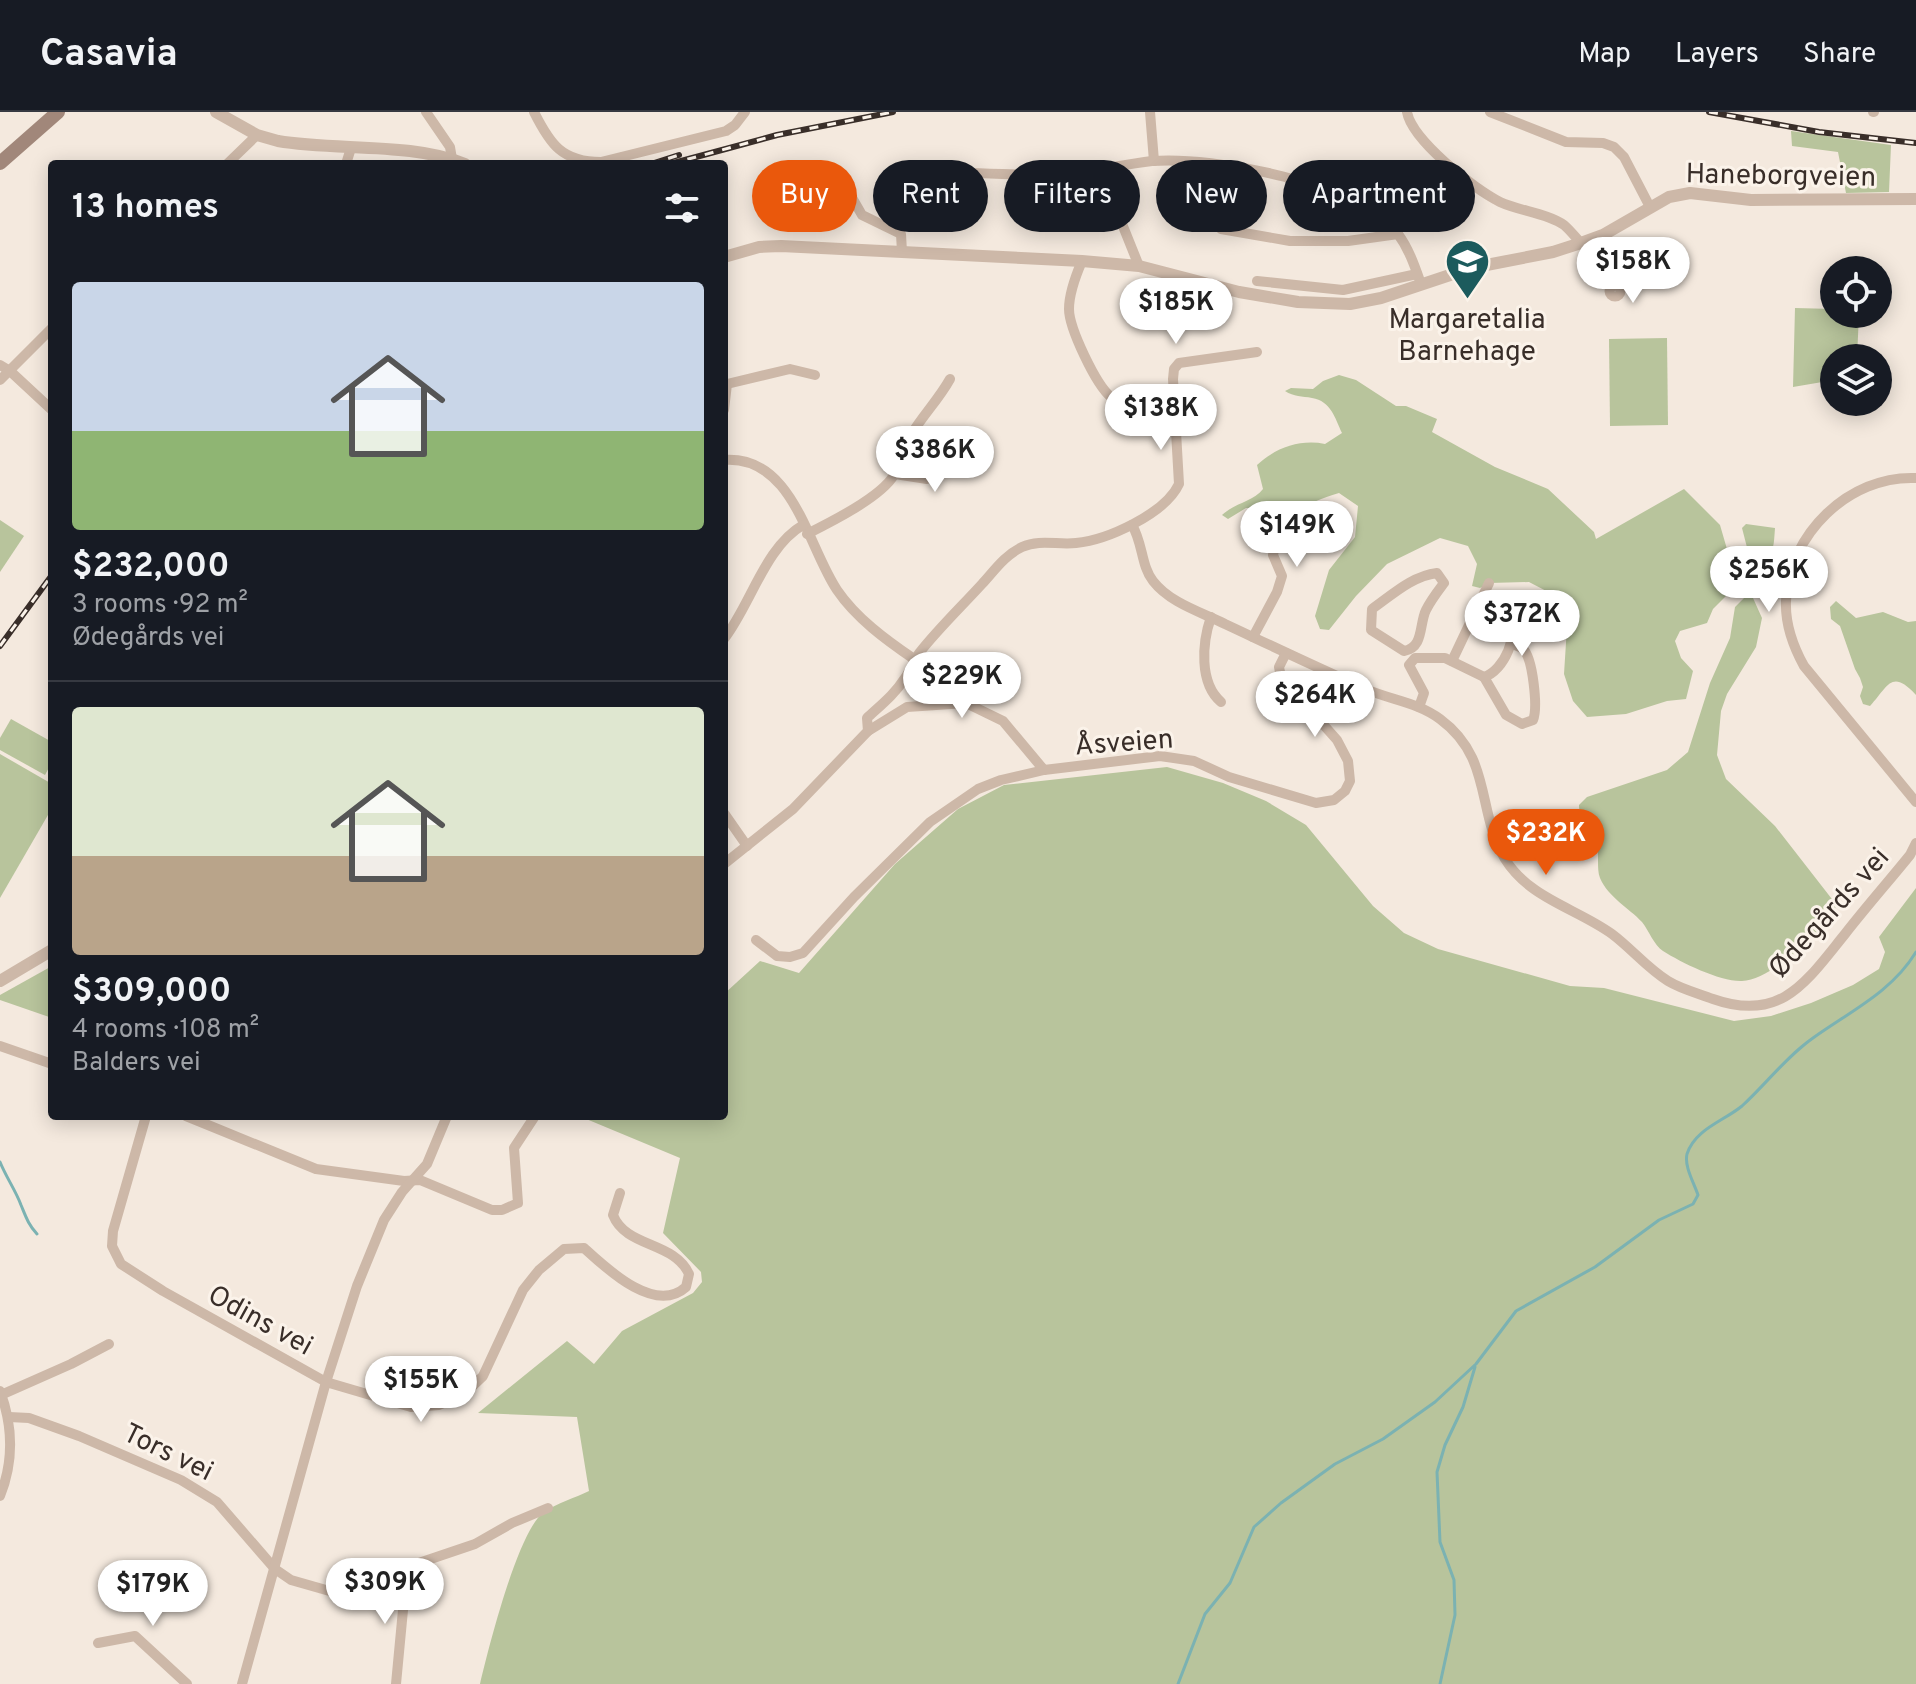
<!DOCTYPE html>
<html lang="en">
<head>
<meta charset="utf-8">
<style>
  body { margin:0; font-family:Overpass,sans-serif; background:#20242c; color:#f1f3f6; height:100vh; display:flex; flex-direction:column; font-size:30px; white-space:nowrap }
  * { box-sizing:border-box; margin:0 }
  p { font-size:26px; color:#9ea1a6 }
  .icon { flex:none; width:44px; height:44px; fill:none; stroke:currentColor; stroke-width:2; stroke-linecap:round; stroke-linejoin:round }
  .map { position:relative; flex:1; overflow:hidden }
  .details { position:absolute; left:48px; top:48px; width:680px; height:960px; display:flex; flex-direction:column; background:#171b24; border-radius:8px; box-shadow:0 4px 20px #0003 }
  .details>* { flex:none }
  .guide { position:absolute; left:752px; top:48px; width:760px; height:72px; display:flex; gap:16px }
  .fabs { position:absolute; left:1820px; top:144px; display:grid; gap:16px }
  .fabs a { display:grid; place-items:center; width:72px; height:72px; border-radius:50%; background:#171b24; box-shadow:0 4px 20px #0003; font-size:40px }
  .price { position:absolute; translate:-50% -68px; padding:0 18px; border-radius:28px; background:#fff; color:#222; font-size:26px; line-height:52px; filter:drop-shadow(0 2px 4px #0008) }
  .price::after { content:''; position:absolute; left:50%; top:48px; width:24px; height:18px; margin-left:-12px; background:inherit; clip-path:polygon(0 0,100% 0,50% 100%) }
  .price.on { background:#ea580c; color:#fff }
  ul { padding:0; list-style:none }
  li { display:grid; align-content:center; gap:16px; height:424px; padding:0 24px }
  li+li { border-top:2px solid #363941 }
  li span { display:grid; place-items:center; height:248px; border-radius:8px; color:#555 }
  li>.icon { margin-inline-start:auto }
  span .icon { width:144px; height:144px; fill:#fffc; stroke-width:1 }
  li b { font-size:34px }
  h2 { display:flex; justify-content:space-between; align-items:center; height:96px; padding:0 24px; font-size:34px }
  .chip { padding:0 28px; border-radius:36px; background:#171b24; box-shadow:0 4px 20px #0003; font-size:28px; line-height:72px }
  .chip.on { background:#ea580c; color:#fff }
  header { display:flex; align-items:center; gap:48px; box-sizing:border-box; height:112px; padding:0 40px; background:#171b24; border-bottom:2px solid #363941 }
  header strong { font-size:38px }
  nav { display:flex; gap:44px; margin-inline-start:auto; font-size:28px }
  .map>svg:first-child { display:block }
</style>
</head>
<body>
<header>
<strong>Casavia</strong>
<nav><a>Map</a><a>Layers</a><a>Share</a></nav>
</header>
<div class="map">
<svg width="1916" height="1572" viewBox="0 0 1916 1572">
  <rect width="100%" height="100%" fill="#f4e9de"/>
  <g fill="#b8c49c">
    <polygon points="1791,19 1891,33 1889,80 1846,81 1838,40 1792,34"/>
    <polygon points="1795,196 1834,197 1834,202 1859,202 1857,246 1834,246 1834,268 1793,275"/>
    <polygon points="1667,226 1668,313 1610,314 1609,227"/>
    <path d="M 1339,263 L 1356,268 L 1396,294 L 1406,294 L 1437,307 L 1432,320 L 1495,355 L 1548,377 L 1594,420 L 1596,427 L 1684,377 L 1720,413 L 1729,444 L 1743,467 L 1713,497 L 1707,511 L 1680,519 L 1675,529 L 1681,546 L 1693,559 L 1686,587 L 1667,589 L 1626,602 L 1587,605 L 1573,589 L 1564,562 L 1567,515 L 1552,482 L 1529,470 L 1489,471 L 1480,476 L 1472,474 L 1477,452 L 1468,434 L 1440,426 L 1387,452 L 1356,484 L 1329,518 L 1320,517 L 1315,504 L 1329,458 L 1355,425 L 1358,394 L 1339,381 C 1297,394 1291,402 1275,442 L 1265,434 L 1265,411 L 1261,397 L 1246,396 L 1228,407 L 1222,403 C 1236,390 1253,390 1263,377 L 1257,353 C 1275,336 1300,327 1325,332 L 1342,321 C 1335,306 1331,289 1312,286 C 1302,284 1294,285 1285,279 L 1291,276 L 1313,277 L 1323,269 Z"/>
    <polygon points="0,408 24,424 0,460"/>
    <path d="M 1746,412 L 1775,416 C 1773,443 1775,437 1751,451 L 1742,416 Z"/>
    <path d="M 1748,482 L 1753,486 L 1762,506 L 1756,535 L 1727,582 L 1721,599 L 1717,643 L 1726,667 L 1775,714 L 1835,791 L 1836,803 C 1814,823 1772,868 1742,869 C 1721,870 1682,851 1663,839 C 1654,833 1649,819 1642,810 C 1629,796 1608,785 1600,766 C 1596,756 1600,741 1596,730 C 1591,715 1579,709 1579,693 L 1587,685 L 1667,658 L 1688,640 L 1710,571 L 1730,526 L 1735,495 Z"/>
    <path d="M 1836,489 L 1856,506 L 1883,500 L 1908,510 L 1916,509 L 1916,583 C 1891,556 1888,575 1870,594 L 1863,592 L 1860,584 L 1863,575 L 1860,566 L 1855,557 L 1840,514 L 1831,507 L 1830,495 Z"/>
    <polygon points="11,607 52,630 52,650 45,663 0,638 0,626"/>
    <polygon points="0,642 52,672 52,696 0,786"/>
    <path d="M 1167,655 L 1223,671 L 1266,689 L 1306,713 L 1373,794 L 1404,821 L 1438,837 L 1570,874 L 1604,876 L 1734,909 L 1771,904 L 1811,891 L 1853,873 L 1879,857 L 1885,840 L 1879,825 L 1916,776 L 1916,1572 L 480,1572 C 488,1538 518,1418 544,1400 C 557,1391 575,1386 589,1379 L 577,1305 L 478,1301 L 567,1229 L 594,1252 L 622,1219 L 693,1181 L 702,1170 L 701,1160 L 663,1121 L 680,1046 L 579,1004 L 724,1004 L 724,882 L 760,849 L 799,861 L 895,752 L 958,697 L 1004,673 Z"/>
    <polygon points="52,854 52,906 0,888 0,883"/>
  </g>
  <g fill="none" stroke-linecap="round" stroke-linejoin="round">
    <g stroke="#7bb2b2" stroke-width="3">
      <path d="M 0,1050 C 6,1065 16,1079 21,1093 C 26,1105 28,1112 37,1122"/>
      <path d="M 1178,1572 L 1205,1502 L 1230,1471 L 1254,1415 L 1281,1391 L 1335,1352 L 1383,1327 L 1435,1290 L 1476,1252 L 1516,1199 L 1595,1155 L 1659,1108 L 1693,1092 L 1698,1083 C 1694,1071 1684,1054 1687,1042 C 1695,1017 1724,1009 1742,994 C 1766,972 1786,945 1813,926 C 1849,900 1892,880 1916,840"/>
      <polyline points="1440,1572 1455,1503 1454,1468 1440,1430 1437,1360 1445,1333 1463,1295 1475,1255"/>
    </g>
    <g stroke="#cdb8a8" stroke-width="10">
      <polyline points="426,0 450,35 452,47"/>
      <path d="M 534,0 C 550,32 562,50 601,50 L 726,19 L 735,13 L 745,0"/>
      <polyline points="1150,0 1154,49"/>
      <path d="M 1407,0 C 1412,28 1474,77 1500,90 C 1519,99 1547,101 1564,113 C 1570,118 1576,126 1581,131"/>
      <polyline points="1490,0 1566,30 1603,31 1614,35 1624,45 1650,95"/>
      <polyline points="1873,0 1874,0"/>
      <polyline points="227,52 257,23"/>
      <polyline points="346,52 351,36"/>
      <polyline points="1100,57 1139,154"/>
      <path d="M 951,61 C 985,60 1020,64 1055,63 C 1087,61 1119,53 1152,49 C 1214,44 1358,71 1398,122 C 1409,137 1415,155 1421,172"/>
      <polyline points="834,78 847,77 862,103 901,122 902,140"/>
      <polyline points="1221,117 1290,129 1348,129 1398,122"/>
      <polyline points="1603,123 1608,142 1612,175"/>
      <path d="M 1082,149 C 1076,163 1069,182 1069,197 C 1069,216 1096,273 1111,285 C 1127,298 1157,300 1176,304"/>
      <polyline points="1257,169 1343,178 1417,162"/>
      <circle cx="1615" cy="179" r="5.5"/>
      <polyline points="0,253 10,259 52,298"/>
      <polyline points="0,268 52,216"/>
      <polyline points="724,298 727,272 790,257 815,263"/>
      <path d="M 724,348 C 793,343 807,433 837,478 C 856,506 886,528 914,547"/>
      <polyline points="895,362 927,367 955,355 974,355"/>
      <path d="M 1916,366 C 1849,363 1788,423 1786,489 C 1785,513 1793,534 1804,554 L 1916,690"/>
      <path d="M 1132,413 C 1143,431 1141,454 1153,469 C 1170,491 1201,500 1225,512 C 1272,534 1320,557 1368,578 C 1392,588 1419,591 1440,607 C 1493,646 1476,699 1505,747 C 1530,787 1576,796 1612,822 C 1632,837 1647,856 1668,869 C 1681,877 1697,881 1713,887 C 1781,911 1806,870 1845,822 C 1866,795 1889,769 1910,743 L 1916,731"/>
      <path d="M 807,422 C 831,410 881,385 894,363 C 901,351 902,336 911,323 C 923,303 939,287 950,267"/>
      <path d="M 1437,461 L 1444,471 C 1438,479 1431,488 1426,498 C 1419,512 1424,536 1404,539 L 1371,518 L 1372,497 C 1392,483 1412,464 1437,461 Z"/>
      <path d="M 1211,505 C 1202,531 1199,571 1221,590"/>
      <polyline points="1253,525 1277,480 1282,464 1273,443 1275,433 1287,427 1317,434 1322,430 1333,411"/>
      <path d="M 724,527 C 751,492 765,435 803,413"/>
      <polyline points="1452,549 1489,471"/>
      <path d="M 1484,565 L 1506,603 L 1522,612 L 1533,608 C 1538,596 1533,546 1523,537 C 1519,534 1515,533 1511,532"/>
      <path d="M 1419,595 L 1424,581 L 1409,553 L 1415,546 L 1445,546 L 1484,565 C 1504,559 1520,522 1509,503 C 1503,493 1491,491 1480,488"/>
      <polyline points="868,619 907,595 966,591 1003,609 1044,658"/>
      <polyline points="724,701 747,734"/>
      <path d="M 724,752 L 793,697 L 868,619 L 867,606 C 881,593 895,582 905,566 C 911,557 914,548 920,540 C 939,516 961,495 982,472 C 994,459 1005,443 1022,435 C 1040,427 1057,433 1076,431 C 1107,428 1165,402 1179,372 L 1173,267 L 1174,257 L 1179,251 L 1257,240"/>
      <polyline points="756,828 777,844 790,845 803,841 854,785 930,710 978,677 1001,668 1044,658 1160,644 1194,649 1229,665 1316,691 1334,688 1345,679 1350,669 1348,649 1337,628 1281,565 1279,555 1286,541"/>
      <polyline points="0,934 52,952"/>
      <path d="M 146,1004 L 113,1119 L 112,1134 L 121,1152 L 163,1179 L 326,1270 L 411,1295 L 439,1293 L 463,1283 L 483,1264 L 523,1178 L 539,1158 L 564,1137 L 584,1136 C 607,1157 655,1203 686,1175 L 689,1162 C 674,1129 626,1136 613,1103 L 620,1081"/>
      <polyline points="186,1004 316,1057 404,1069 420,1068 492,1098 502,1098 518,1091 514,1036 535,1004"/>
      <path d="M 0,1279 C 13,1314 14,1349 0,1384"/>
      <polyline points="1,1283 71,1252 109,1232"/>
      <polyline points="9,1305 29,1306 79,1324 181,1368 217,1390 275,1457 291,1468 333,1480 475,1432 512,1411 548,1396"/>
      <polyline points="98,1531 135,1524 187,1572"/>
      <polyline points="242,1572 326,1270 357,1174 384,1108 402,1080 427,1052 447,1004"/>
      <polyline points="396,1572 403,1498 401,1457"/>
    </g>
    <g stroke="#cdb8a8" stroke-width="12">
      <path d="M 216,0 L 257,23 L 278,29 C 336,39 411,30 465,52"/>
      <polyline points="724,145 759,135 781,134 1082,149 1139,154 1239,180 1298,190 1350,192 1381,186 1471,156 1553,140 1581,131 1603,123 1669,85 1690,81 1751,88 1916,87"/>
      <polyline points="0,869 52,838"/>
    </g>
    <polyline stroke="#a1877a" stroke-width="14" points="0,51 58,0"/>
    <defs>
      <g id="rail">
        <polyline points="1709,0 1819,20 1916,31"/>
        <polyline points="651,52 679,43"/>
        <polyline points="670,52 777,23 893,0"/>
        <polyline points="0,534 52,463"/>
      </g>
    </defs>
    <use href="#rail" stroke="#392e29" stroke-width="6"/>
    <use href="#rail" stroke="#fbf3ea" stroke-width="3" stroke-dasharray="9" stroke-linecap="butt"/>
  </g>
  <defs>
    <symbol id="school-pin" viewBox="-11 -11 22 30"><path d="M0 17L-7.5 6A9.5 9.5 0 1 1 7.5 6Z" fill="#1c5b5d" stroke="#fbf3ea"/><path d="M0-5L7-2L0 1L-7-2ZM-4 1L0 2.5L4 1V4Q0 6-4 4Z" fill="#fff"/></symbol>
  </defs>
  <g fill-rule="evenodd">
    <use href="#school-pin" x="1442" y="124" width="51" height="69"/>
  </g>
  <g text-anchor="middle" stroke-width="6" stroke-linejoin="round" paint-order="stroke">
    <g font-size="28" fill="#392e29" stroke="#fbf3ea">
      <text transform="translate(1781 62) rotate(1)" y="10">Haneborgveien</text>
      <text transform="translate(1124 629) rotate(-4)" y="10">Åsveien</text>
      <text transform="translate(1828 800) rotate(-48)" y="10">Ødegårds vei</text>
      <text transform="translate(261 1207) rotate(29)" y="10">Odins vei</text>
      <text transform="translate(169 1339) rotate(26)" y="10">Tors vei</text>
    </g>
    <g font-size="28" fill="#392e29" stroke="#fbf3ea">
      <text x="1467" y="216">Margaretalia<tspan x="1467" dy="32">Barnehage</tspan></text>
    </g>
  </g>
</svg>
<div class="fabs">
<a><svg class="icon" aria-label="locate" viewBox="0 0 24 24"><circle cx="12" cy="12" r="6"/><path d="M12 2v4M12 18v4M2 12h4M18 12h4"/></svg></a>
<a><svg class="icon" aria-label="layers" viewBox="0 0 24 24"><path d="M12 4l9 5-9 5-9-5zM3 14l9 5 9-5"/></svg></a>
</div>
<b class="price" style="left:1633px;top:193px">$158K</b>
<b class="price" style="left:1176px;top:234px">$185K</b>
<b class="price" style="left:1161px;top:340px">$138K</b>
<b class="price" style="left:935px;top:382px">$386K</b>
<b class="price" style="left:1297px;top:457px">$149K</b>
<b class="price" style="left:1769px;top:502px">$256K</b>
<b class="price" style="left:1522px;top:546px">$372K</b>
<b class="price" style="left:962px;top:608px">$229K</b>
<b class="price" style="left:1315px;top:627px">$264K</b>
<b class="price on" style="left:1546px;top:765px">$232K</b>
<b class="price" style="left:421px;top:1312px">$155K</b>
<b class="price" style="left:385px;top:1514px">$309K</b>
<b class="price" style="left:153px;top:1516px">$179K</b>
<div class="guide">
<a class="chip on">Buy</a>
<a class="chip">Rent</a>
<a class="chip">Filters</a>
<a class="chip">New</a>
<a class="chip">Apartment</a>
</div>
<section class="details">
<h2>13 homes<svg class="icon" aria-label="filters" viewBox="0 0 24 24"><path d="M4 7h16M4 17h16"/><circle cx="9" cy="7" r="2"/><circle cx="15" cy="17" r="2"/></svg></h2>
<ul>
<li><span style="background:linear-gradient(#c9d6e8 60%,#8fb573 0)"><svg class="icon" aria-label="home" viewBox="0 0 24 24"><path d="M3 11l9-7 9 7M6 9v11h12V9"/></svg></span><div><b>$232,000</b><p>3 rooms · 92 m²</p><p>Ødegårds vei</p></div></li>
<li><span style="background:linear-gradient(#dfe7d0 60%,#b9a48a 0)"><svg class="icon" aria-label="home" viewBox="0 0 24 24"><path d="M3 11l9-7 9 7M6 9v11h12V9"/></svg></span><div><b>$309,000</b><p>4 rooms · 108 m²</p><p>Balders vei</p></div></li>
</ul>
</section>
</div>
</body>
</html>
